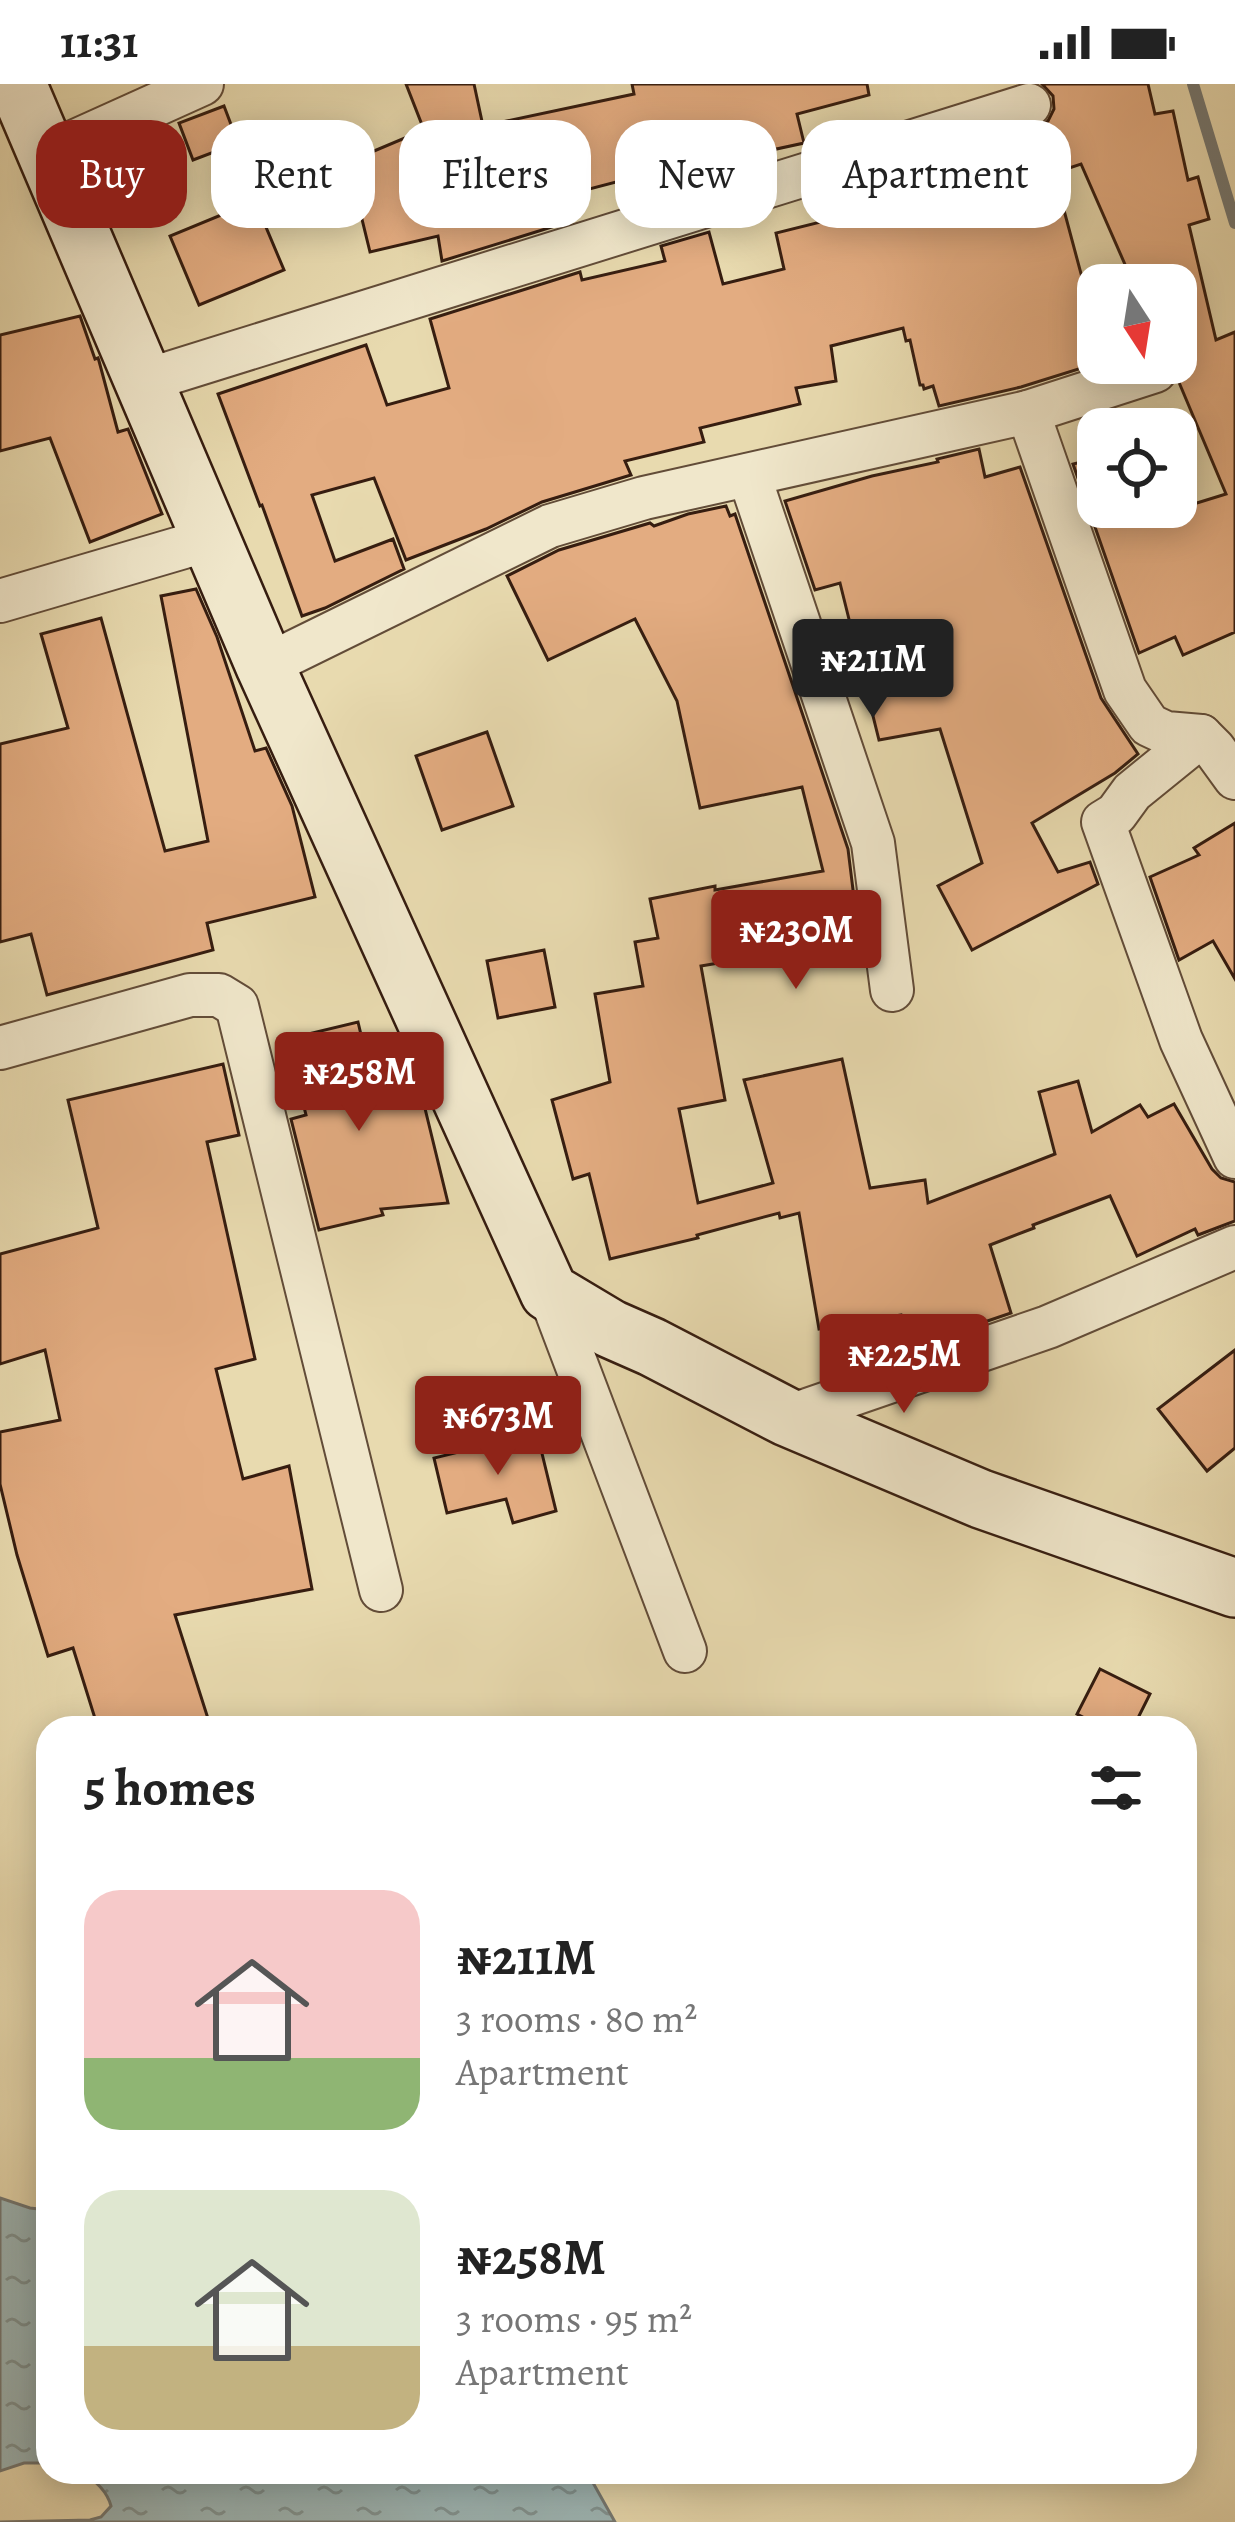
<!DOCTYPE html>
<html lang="en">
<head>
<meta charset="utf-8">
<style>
  body { margin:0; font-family:Alegreya,serif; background:#f6f6f6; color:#222; height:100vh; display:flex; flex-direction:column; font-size:45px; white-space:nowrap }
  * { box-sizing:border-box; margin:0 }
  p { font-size:39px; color:#767676 }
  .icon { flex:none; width:66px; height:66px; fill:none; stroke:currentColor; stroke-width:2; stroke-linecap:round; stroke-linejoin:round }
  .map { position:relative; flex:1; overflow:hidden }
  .panel { position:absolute; left:36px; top:1632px; width:1161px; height:768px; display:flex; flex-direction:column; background:#fff; border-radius:36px; box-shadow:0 6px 30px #0003 }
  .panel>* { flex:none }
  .guide { position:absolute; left:36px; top:36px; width:1164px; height:108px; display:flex; gap:24px }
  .needle { width:78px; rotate:168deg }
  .buttons { position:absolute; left:1077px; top:180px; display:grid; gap:24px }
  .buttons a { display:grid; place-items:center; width:120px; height:120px; border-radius:24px; background:#fff; box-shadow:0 6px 30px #0003; font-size:60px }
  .price { position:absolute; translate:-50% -102px; padding:0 27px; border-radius:12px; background:#8f2418; color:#fff; font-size:39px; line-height:78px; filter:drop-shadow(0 3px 6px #0008) }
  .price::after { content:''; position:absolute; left:50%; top:72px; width:36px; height:27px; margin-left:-18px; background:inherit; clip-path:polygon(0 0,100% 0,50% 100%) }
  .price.active { background:#222; color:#fff }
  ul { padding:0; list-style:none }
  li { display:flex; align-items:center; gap:36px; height:300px; padding:0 48px }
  li span { display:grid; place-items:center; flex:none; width:336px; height:240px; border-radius:36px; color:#555 }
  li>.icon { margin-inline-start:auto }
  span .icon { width:144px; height:144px; fill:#fffc; stroke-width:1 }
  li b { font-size:51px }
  h2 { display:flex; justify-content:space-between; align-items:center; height:144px; padding:0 48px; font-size:51px }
  .tag { padding:0 42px; border-radius:36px; background:#fff; box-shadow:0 6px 30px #0003; font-size:42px; line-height:108px }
  .tag.active { background:#8f2418; color:#fff }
  .status { display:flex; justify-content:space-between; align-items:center; height:84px; padding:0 60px; background:#fff; direction:ltr }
  .status svg { height:33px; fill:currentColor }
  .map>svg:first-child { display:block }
</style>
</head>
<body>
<div class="status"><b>11:31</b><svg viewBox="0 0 49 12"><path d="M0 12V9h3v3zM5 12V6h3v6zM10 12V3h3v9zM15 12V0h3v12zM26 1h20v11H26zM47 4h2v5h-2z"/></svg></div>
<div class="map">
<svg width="1235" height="2438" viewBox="0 0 1235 2438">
  <defs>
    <pattern id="water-ripples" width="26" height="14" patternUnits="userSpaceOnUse" patternTransform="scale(3)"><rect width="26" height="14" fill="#9db7b7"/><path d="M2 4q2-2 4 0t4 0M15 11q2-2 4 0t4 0" fill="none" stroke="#819493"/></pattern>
  </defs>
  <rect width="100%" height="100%" fill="#e8daaf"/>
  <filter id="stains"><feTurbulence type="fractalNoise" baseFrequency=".00167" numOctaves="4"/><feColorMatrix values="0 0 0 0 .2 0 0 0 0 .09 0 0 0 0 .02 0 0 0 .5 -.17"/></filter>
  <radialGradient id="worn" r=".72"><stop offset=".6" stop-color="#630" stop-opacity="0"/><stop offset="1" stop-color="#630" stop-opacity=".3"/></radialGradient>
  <g fill="url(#water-ripples)" stroke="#747974" stroke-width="3">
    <polygon points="0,2114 30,2124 48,2126 48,2379 24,2379 0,2387"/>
    <path d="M 81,2388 L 587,2388 L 615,2438 L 0,2438 L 90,2436 L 101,2433 L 111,2422 C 107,2407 95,2396 81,2388 Z"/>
  </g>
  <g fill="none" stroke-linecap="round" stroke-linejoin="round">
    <polyline stroke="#747974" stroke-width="12" points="1193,0 1235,139"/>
  </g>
  <g fill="#e3ac81" stroke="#361d10" stroke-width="3">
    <polygon points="406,0 474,0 483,42 634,10 632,0 867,0 869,11 797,30 804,59 744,72 737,42 641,66 647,90 566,111 570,133 567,133 568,138 442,177 438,152 370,168 348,78 424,46"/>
    <polygon points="1042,0 1148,0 1155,30 1173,27 1188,96 1198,93 1209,135 1189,141 1216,256 1235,248 1235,548 1183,571 1175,553 1139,569 1073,380 1098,374 1098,423 1184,423 1226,410 1178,296 1176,201 1134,201 1081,80 1054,89 1098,253 1098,279 1021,303 939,322 933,302 924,305 923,301 920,301 910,256 906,257 903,244 831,262 836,297 796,304 800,320 700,344 704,358 625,377 631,391 542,418 486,445 406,476 374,394 312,411 335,477 393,455 404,485 325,524 302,532 262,421 260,422 218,310 366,261 387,321 449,304 430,235 580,188 582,196 665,177 661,162 709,148 723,200 784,185 776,149 865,127 858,101 994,67 992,59 1038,45 1048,37 1054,25 1053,12"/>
    <polygon points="224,22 238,59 193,76 179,39"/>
    <polygon points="255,117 284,186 199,221 170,152"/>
    <polygon points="80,232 95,275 98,274 99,277 118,348 128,345 162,430 90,458 50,354 0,367 0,251"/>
    <polygon points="979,365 985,393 1020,383 1101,614 1138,670 1115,689 1032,739 1058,788 1090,778 1098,800 972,866 938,802 982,779 940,645 879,656 840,499 815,506 785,417 872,392 938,378 937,375"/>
    <polygon points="726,422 730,432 735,430 848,765 855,822 791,837 795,866 701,882 725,1016 679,1025 698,1119 773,1099 744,996 842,975 870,1104 925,1096 928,1119 1055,1070 1039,1008 1078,997 1092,1048 1140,1021 1148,1033 1174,1020 1212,1085 1221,1094 1235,1098 1235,1137 1198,1151 1195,1145 1137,1172 1110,1112 1033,1141 1034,1144 990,1161 1011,1229 908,1264 901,1231 819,1245 799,1129 780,1134 779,1129 697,1151 698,1154 610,1175 589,1090 573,1095 552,1016 610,998 595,910 643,902 635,858 658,854 650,815 715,802 715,806 823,787 802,703 700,724 677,617 635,535 548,576 507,492 559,466 650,439 654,442 688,430"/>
    <polygon points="196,505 217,553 255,667 266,664 292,722 315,813 207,839 213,866 47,911 31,850 0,858 0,660 68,644 41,550 101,534 165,767 208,757 161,512"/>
    <polygon points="487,648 513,722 442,746 416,672"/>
    <polygon points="1235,739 1235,895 1213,857 1179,876 1150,793 1199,771 1194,764"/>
    <polygon points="544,866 555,923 498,934 487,877"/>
    <polygon points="358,938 376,1014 420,1004 448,1119 381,1125 383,1131 319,1146 291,1035 306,1031 287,955"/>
    <polygon points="223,980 239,1051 207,1058 255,1275 216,1285 243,1395 289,1382 312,1505 175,1531 211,1644 98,1644 73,1564 48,1572 17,1471 0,1400 0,1348 60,1336 45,1266 0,1280 0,1170 98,1144 68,1016"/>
    <polygon points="1235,1266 1235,1364 1207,1387 1158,1325"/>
    <polygon points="537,1349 556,1427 513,1439 506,1415 447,1429 434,1374"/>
    <polygon points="1100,1585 1150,1610 1133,1644 1104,1644 1077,1630"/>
  </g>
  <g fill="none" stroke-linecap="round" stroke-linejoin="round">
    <defs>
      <g id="street">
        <polyline points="47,70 202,0"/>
        <polyline points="144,297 1029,21"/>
        <polyline points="1028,328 1155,287"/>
        <polyline points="749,391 873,759 892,906"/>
        <polyline points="0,517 211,455"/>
        <polyline points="265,582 550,442 644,414 1028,328 1125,606 1149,641 1166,649 1201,652 1214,665 1235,694"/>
        <polyline points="1201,652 1132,708 1116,730 1103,738 1181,956 1235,1073"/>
        <polyline points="0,964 190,911 219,911 237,922 381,1506"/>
        <polyline points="549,1208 685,1567"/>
        <polyline points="787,1333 1048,1243 1235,1163"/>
      </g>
      <polyline id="secondary" points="17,0 265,582 549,1208 611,1245 652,1263 787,1333 981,1415 1235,1504"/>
    </defs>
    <use href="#street" stroke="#624c38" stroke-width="46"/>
    <use href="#secondary" stroke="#361d10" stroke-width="62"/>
    <use href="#street" stroke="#f0e7cb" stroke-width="42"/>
    <use href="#secondary" stroke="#f0e7cb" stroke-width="57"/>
  </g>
  <rect width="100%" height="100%" filter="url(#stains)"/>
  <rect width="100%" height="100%" fill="url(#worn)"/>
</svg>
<div class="buttons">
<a><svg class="needle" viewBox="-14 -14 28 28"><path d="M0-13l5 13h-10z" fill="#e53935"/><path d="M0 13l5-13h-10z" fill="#767676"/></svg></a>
<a><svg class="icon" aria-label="locate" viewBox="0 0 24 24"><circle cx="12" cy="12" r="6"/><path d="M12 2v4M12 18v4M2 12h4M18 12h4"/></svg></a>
</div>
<b class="price active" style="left:873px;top:637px">₦211M</b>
<b class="price" style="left:796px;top:908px">₦230M</b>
<b class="price" style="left:359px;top:1050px">₦258M</b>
<b class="price" style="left:904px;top:1332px">₦225M</b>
<b class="price" style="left:498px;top:1394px">₦673M</b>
<div class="guide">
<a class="tag active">Buy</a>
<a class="tag">Rent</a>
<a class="tag">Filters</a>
<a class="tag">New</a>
<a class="tag">Apartment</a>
</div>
<section class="panel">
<h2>5 homes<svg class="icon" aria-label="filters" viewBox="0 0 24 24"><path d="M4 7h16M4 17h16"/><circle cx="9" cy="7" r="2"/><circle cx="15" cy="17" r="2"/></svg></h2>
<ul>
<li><span style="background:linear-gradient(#f6c9c9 70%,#8fb573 0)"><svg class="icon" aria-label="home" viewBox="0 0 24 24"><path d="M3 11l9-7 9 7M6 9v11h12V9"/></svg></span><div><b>₦211M</b><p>3 rooms · 80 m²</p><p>Apartment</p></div></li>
<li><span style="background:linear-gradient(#dfe7d0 65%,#c2b280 0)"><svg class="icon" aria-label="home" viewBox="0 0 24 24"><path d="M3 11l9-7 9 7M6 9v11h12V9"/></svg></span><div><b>₦258M</b><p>3 rooms · 95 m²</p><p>Apartment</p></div></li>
</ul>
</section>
</div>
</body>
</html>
